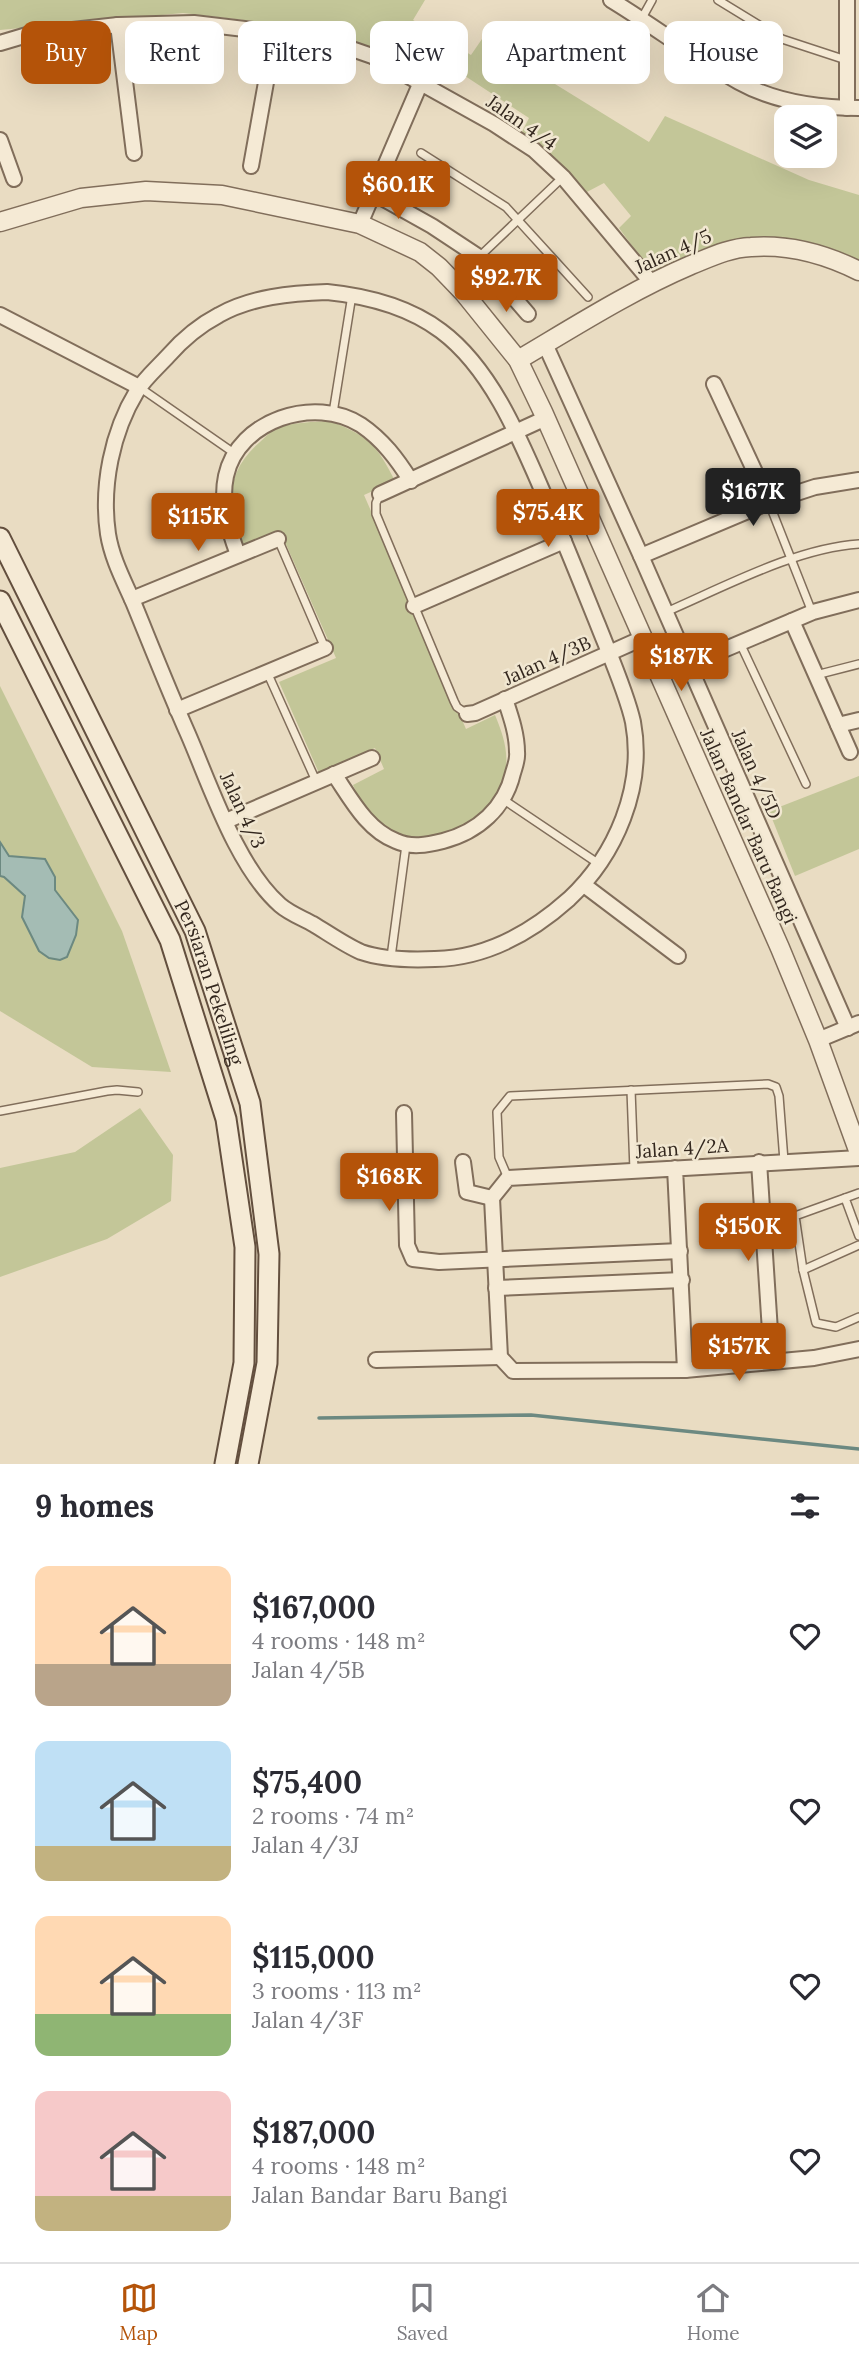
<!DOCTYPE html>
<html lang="en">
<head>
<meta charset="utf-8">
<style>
  body { margin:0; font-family:Lora,serif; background:#f2f2f3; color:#2b2b33; height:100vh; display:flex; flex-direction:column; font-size:26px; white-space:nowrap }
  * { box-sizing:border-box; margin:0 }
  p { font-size:23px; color:#7c7c81 }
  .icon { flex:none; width:38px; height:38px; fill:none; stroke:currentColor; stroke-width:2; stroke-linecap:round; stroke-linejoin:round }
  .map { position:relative; height:1464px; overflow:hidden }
  .sheet { display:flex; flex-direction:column; background:#fff; flex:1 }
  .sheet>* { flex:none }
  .top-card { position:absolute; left:21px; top:21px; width:817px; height:63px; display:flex; gap:14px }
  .buttons { position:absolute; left:774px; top:105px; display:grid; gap:14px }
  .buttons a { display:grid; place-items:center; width:63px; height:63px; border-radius:14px; background:#fff; box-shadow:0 7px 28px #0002; font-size:35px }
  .price { position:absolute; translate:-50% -60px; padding:0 16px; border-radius:7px; background:#b45309; color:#fff; font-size:23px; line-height:46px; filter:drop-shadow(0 2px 4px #0008) }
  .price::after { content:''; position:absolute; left:50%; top:42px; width:21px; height:16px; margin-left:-10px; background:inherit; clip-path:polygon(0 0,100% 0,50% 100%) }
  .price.current { background:#222; color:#fff }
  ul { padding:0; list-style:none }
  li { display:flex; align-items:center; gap:21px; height:175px; padding:0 35px }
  li span { display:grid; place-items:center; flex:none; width:196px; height:140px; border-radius:14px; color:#555 }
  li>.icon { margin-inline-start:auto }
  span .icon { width:84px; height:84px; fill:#fffc; stroke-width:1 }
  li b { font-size:30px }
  h2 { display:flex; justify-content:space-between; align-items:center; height:84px; padding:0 35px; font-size:30px }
  .pill { padding:0 24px; border-radius:14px; background:#fff; box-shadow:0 7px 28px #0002; font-size:24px; line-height:63px }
  .pill.current { background:#b45309; color:#fff }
  .tab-bar { display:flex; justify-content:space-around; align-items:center; height:98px; border-top:2px solid #e1e1e2; background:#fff; font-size:19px; color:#7c7c81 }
  .tab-bar a { display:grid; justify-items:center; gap:4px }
  .tab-bar .current { color:#b45309 }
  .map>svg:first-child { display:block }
</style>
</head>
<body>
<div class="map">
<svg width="859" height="1464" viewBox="0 0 859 1464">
  <rect width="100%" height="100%" fill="#e9dcc2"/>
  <g fill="#c3c698">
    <polygon points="0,0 425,0 413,20 471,55 482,39 649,142 665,116 809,180 859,195 859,269 787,241 722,242 652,273 619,228 631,216 604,183 585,193 544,148 521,134 529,118 433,55 424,68 312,28 183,13 0,30"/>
    <path d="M 331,421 C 369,437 377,445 395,481 L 364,495 L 466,729 L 495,715 C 502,732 508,748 506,767 C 503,818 433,856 388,830 C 370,819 361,803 353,785 L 384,769 L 375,748 L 319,773 L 279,682 L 336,658 L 281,533 L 241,547 C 226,507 225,472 260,442 C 265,438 270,431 277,428 C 293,422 314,422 331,421 Z"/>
    <polygon points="0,686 122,931 171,1072 92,1067 0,1011"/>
    <polygon points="859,776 859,849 795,876 769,811"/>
    <polygon points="140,1108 173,1155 171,1201 107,1239 0,1277 0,1168 75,1152"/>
  </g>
  <polygon fill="#a4bcb4" stroke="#6c8981" stroke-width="2" points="0,842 9,856 45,859 55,877 55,890 78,920 76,935 67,957 60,960 49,958 39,951 22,917 25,896 4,877 0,876"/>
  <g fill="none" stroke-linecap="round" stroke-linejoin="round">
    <polyline stroke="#6c8981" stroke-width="3.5" points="319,1418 531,1415 859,1449"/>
    <defs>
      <g id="service">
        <polyline points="718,0 782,39 846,60"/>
        <polyline points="642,18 652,0"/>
        <polyline points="421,153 506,207 588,297"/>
        <polyline points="479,257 563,177"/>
        <polyline points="139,387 234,453"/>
        <polyline points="333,413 352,295"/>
        <polyline points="380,494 376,503 376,514 454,701 457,707 467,714"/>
        <polyline points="769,503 812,612"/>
        <polyline points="278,539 325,648"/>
        <path d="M 666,612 C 724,587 796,548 859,544"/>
        <polyline points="740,643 806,784"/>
        <polyline points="267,672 316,781"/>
        <polyline points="816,675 859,664"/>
        <polyline points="504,800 599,864"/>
        <polyline points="391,957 406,845"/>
        <polyline points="631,1090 634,1170"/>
        <polyline points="0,1111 107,1091 117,1090 138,1092"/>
        <polyline points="508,1178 499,1157 497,1112 510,1096 768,1084 776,1087 779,1096 784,1161"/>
        <polyline points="859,1193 845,1198 859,1236"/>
        <polyline points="859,1245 803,1270 816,1323 836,1327 859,1317"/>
        <polyline points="803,1270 795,1216 845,1198"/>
      </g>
      <g id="minor">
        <path d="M 611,0 C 654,26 695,58 739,82 C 775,102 818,108 859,108"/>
        <polyline points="118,25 134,153"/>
        <polyline points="0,43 27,35 118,25 194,23 320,38 372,56 494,124 534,150 563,177 651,282"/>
        <polyline points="847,108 847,0"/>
        <polyline points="0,140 14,179"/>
        <polyline points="251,166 275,32"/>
        <polyline points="373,193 432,226 479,257 528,314"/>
        <polyline points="360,224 421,82"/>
        <path d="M 327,292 C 367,296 409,307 441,331 C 496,372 525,452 552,513 C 568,550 583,588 598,625 C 609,653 627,694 633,722 C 645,787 616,855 569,899 C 532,932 486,958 435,959 C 412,960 384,960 361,952 C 345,945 328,933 313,924 C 302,918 289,913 280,905 C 237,867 211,787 188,734 C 169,691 152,648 134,604 C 124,581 112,559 108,534 C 101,486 112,432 137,391 C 145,378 158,367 168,356 C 182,340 200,325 219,315 C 251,297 291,293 327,292 Z"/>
        <polyline points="0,315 139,387"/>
        <polyline points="545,344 641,556 848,1028"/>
        <polyline points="714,384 769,502"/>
        <polyline points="380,494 546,418"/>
        <path d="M 238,555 C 229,530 220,504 226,476 C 238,420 315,395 361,425 C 383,440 397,459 411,481"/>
        <polyline points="641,556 769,502 815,487 859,480"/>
        <polyline points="132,599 278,539"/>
        <polyline points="414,606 564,541"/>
        <polyline points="792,621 850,752"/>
        <polyline points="688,665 813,612 859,600"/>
        <polyline points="177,710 325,648"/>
        <polyline points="467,714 475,713 643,638"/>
        <polyline points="838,725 859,720"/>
        <path d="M 334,774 C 351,799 367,830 396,841 C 411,848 427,845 443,841 C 478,832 505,808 513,773 C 515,766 518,759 517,752 C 517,734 511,717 505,699"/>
        <polyline points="226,821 372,758"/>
        <polyline points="584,885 678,956"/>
        <polyline points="818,1040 859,1023"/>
        <polyline points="404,1113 407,1245 413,1259 439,1262 680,1251"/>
        <polyline points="463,1162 467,1192 492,1198"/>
        <polyline points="759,1162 772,1362"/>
        <polyline points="675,1168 685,1370 513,1371 500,1357 492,1198 508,1178 859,1158"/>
        <polyline points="496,1288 682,1280"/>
        <polyline points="376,1360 500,1357"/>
        <polyline points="685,1370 814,1358 859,1349"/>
      </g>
      <g id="tertiary">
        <polyline points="0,222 81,198 146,191 222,195 360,224 420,252 439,267 464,293 518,360 543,412 780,948 818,1040 859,1153"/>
        <path d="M 518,360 C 574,327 630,291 691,265 C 711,257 729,248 751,247 C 790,244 825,254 859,271"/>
      </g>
      <g id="secondary">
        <path id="s1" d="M 0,538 L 195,931 L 250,1103 L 269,1254 L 267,1363 L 248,1464"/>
        <polyline points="0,601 170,940 226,1119 245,1247 244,1363 225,1464"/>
      </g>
    </defs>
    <use href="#service" stroke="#816e5b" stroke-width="10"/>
    <use href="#minor" stroke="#816e5b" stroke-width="18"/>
    <use href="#tertiary" stroke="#816e5b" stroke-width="21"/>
    <use href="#secondary" stroke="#634f3e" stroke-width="23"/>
    <use href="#service" stroke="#f5ead5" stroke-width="7"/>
    <use href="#minor" stroke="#f5ead5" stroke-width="14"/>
    <use href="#tertiary" stroke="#f5ead5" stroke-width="18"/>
    <use href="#secondary" stroke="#f5ead5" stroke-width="19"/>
  </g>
  <g text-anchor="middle" stroke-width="5" stroke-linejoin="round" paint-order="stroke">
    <g font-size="19" fill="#33271e" stroke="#f1e7d1">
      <text transform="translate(522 122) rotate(35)" y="7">Jalan 4/4</text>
      <text transform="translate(673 251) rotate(-24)" y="7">Jalan 4/5</text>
      <text transform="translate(547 660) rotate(-24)" y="7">Jalan 4/3B</text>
      <text transform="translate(757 774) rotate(66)" y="7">Jalan 4/5D</text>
      <text transform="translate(243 810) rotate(65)" y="7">Jalan 4/3</text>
      <text transform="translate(749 826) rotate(66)" y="7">Jalan Bandar Baru Bangi</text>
      <text dy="7" stroke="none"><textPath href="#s1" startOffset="492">Persiaran Pekeliling</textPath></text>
      <text transform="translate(682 1148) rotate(-4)" y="7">Jalan 4/2A</text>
    </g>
  </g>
</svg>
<div class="buttons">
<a><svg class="icon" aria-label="layers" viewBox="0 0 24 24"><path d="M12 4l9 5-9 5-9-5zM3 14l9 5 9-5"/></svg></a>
</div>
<b class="price" style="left:398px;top:221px">$60.1K</b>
<b class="price" style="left:506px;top:314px">$92.7K</b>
<b class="price current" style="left:753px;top:528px">$167K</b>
<b class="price" style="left:548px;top:549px">$75.4K</b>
<b class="price" style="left:198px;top:553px">$115K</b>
<b class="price" style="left:681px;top:693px">$187K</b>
<b class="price" style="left:389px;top:1213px">$168K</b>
<b class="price" style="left:748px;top:1263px">$150K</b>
<b class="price" style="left:739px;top:1383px">$157K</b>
<div class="top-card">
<a class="pill current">Buy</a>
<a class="pill">Rent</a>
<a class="pill">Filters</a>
<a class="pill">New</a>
<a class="pill">Apartment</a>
<a class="pill">House</a>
</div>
</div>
<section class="sheet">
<h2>9 homes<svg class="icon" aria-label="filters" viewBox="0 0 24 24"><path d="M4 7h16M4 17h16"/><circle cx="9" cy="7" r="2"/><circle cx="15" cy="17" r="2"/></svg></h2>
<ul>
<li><span style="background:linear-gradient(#ffd9b3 70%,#b9a48a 0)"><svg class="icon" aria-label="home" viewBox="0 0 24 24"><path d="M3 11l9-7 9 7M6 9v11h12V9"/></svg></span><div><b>$167,000</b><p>4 rooms · 148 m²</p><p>Jalan 4/5B</p></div><svg class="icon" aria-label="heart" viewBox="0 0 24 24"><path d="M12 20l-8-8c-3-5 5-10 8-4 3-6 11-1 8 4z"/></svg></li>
<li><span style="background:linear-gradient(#bfe0f5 75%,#c2b280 0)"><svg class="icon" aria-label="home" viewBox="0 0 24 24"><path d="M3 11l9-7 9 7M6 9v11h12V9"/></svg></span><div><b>$75,400</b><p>2 rooms · 74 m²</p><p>Jalan 4/3J</p></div><svg class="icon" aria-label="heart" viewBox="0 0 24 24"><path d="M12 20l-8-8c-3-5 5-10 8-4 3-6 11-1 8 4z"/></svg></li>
<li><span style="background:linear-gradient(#ffd9b3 70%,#8fb573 0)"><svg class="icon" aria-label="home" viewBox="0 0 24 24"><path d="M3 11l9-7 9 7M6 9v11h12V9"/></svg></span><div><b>$115,000</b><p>3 rooms · 113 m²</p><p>Jalan 4/3F</p></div><svg class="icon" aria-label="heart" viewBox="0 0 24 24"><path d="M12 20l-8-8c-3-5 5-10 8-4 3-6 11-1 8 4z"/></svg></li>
<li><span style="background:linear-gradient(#f6c9c9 75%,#c2b280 0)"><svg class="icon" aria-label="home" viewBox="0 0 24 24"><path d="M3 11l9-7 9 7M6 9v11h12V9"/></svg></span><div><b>$187,000</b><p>4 rooms · 148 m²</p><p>Jalan Bandar Baru Bangi</p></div><svg class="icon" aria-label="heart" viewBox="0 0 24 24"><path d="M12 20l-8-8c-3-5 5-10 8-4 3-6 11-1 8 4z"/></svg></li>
</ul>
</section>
<nav class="tab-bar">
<a class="current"><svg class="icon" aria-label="map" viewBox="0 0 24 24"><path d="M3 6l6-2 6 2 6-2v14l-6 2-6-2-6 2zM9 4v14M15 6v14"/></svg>Map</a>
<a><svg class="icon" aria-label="saved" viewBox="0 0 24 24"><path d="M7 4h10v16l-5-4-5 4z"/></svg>Saved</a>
<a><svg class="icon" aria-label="home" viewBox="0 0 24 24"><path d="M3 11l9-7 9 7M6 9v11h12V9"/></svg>Home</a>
</nav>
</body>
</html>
